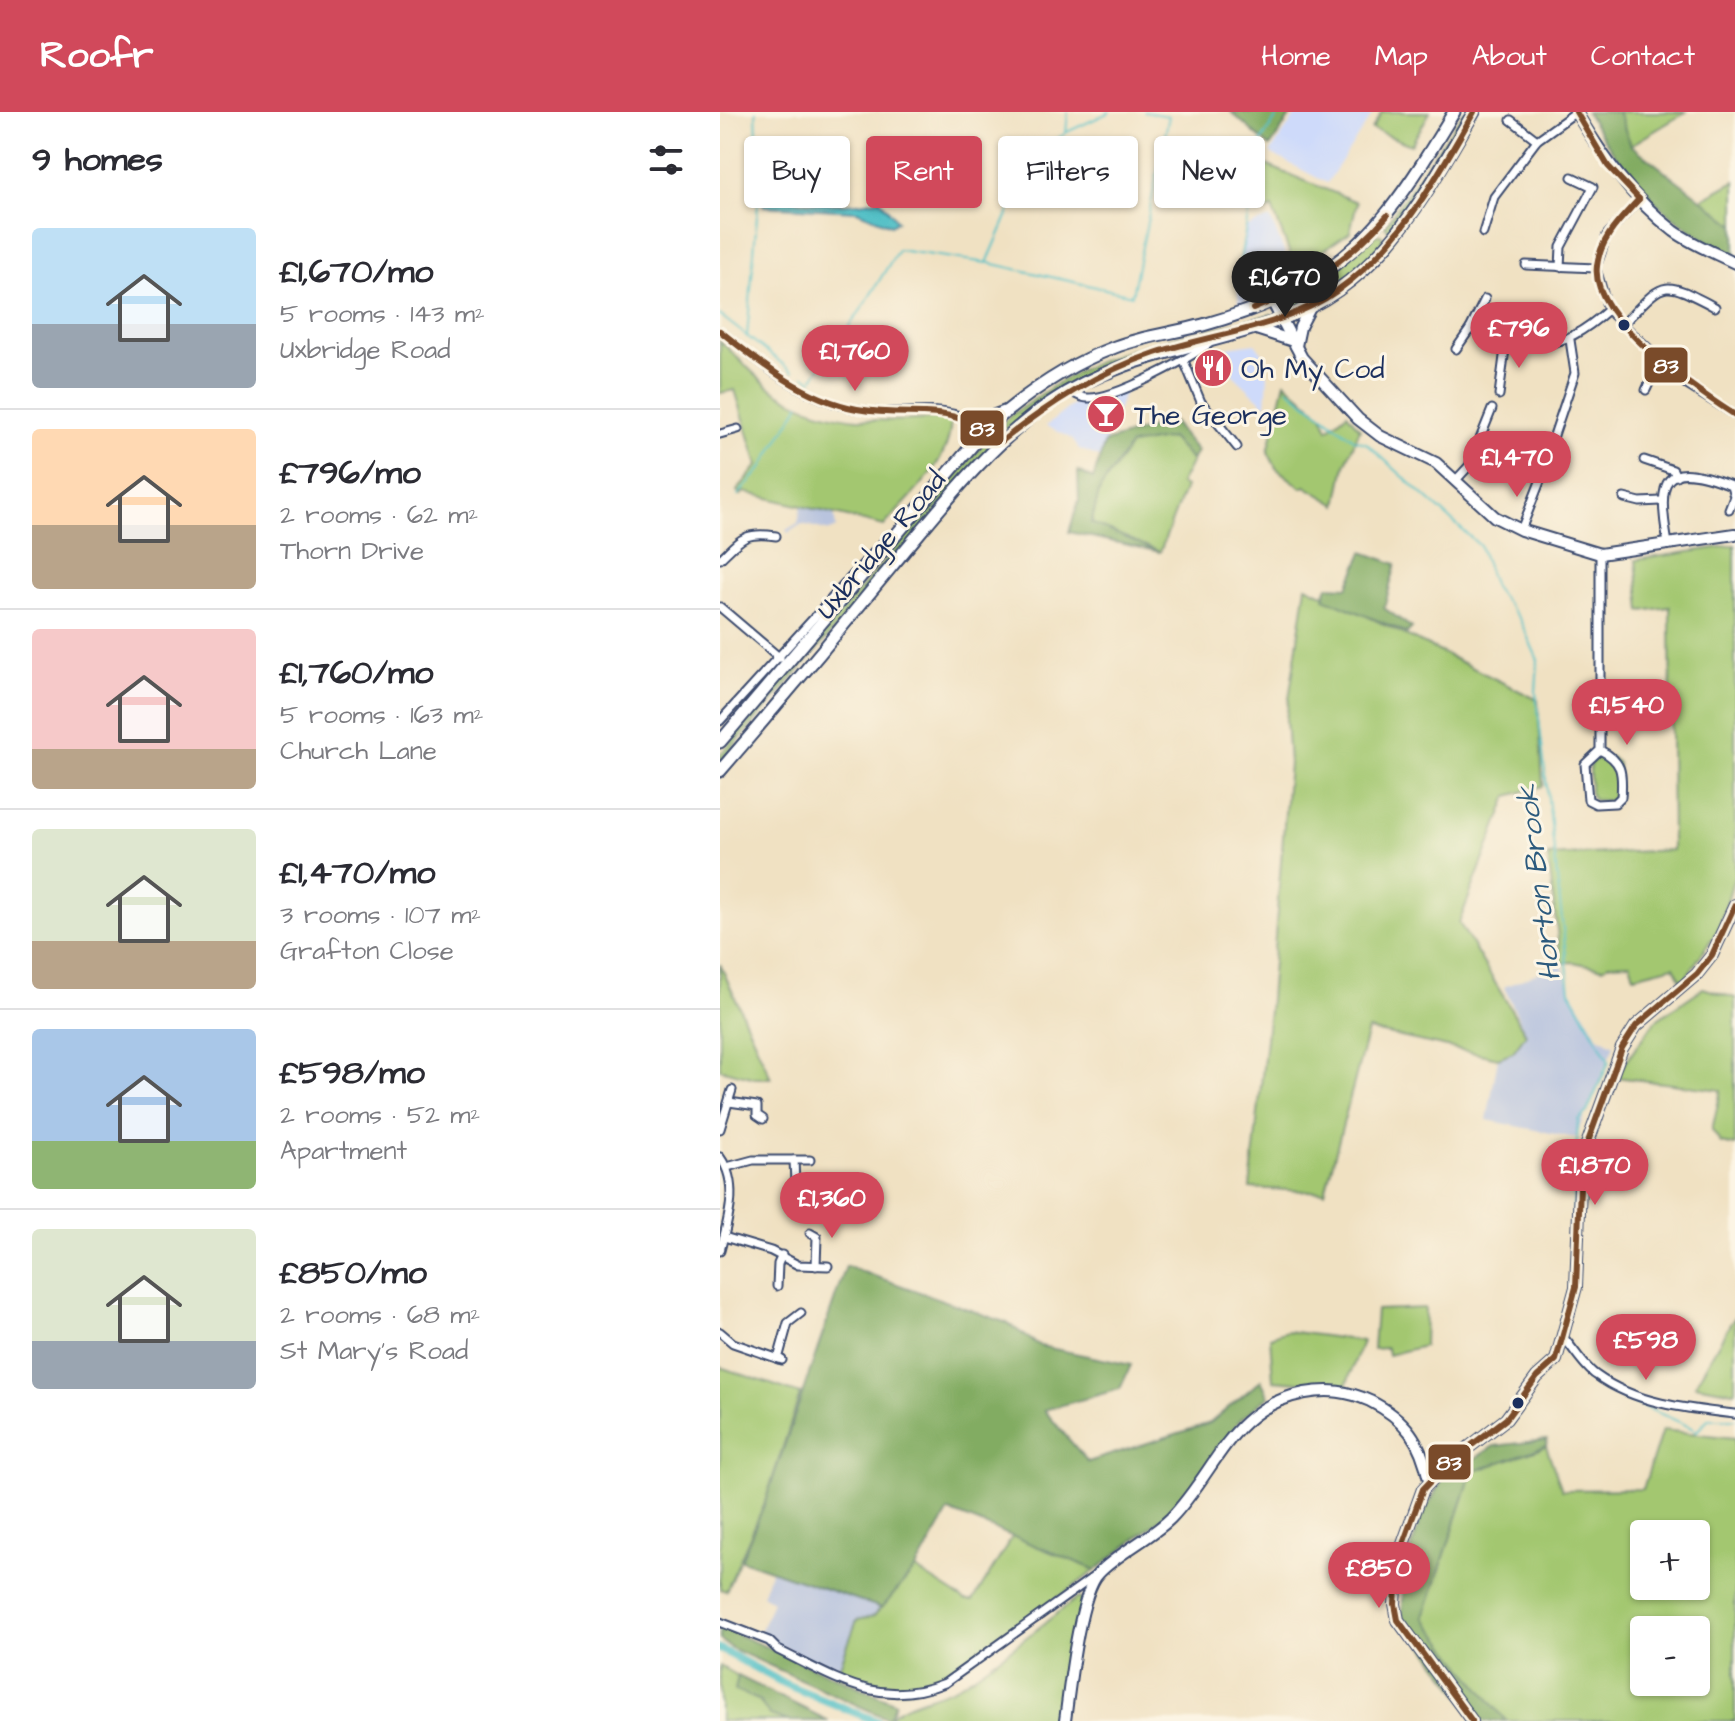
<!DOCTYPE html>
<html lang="en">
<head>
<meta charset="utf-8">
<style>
  body { margin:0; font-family:"Architects Daughter",sans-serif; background:#f7f7f7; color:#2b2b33; height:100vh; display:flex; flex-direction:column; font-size:30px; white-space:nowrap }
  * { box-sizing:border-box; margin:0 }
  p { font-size:26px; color:#7c7c81 }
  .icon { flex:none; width:44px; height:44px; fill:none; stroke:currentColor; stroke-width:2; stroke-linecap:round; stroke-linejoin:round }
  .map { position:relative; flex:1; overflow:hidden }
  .sheet { display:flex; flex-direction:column; background:#fff; width:720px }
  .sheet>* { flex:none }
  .guide { position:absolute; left:24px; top:24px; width:760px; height:72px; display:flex; gap:16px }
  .controls { position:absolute; left:910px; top:1408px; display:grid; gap:16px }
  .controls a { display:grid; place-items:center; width:80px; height:80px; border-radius:8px; background:#fff; box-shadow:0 2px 6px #0004; font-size:40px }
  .price { position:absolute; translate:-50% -68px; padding:0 18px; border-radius:28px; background:#d1495b; color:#fff; font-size:26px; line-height:52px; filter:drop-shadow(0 2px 4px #0008) }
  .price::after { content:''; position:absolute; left:50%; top:48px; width:24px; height:18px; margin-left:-12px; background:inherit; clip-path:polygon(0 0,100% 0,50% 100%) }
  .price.active { background:#222; color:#fff }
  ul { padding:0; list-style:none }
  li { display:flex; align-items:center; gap:24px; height:200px; padding:0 32px }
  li+li { border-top:2px solid #e1e1e2 }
  li span { display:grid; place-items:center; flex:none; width:224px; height:160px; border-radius:8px; color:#555 }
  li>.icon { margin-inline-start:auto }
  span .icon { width:96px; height:96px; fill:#fffc; stroke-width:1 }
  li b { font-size:34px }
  h2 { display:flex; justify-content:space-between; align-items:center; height:96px; padding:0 32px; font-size:34px }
  .tag { padding:0 28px; border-radius:8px; background:#fff; box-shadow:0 2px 6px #0004; font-size:28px; line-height:72px }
  .tag.active { background:#d1495b; color:#fff }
  header { display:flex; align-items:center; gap:48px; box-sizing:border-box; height:112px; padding:0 40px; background:#d1495b; color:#fff }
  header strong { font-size:38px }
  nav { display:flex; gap:44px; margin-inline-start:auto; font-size:28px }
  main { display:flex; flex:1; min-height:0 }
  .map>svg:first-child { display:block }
</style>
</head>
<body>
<header>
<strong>Roofr</strong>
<nav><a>Home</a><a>Map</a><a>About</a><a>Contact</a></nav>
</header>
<main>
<section class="sheet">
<h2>9 homes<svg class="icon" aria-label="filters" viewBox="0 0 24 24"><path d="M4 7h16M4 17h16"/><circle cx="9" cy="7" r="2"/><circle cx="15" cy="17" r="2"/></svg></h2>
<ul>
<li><span style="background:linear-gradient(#bfe0f5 60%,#9aa5b1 0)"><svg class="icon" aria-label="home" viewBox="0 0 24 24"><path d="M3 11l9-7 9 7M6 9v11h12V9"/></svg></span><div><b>£1,670/mo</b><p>5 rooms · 143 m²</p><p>Uxbridge Road</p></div></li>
<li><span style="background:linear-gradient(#ffd9b3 60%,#b9a48a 0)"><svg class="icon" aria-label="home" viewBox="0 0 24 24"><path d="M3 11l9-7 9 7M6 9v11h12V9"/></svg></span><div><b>£796/mo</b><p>2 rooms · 62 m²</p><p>Thorn Drive</p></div></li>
<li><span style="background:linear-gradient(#f6c9c9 75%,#b9a48a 0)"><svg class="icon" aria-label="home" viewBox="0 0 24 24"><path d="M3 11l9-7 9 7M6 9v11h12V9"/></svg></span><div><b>£1,760/mo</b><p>5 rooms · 163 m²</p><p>Church Lane</p></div></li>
<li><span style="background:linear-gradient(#dfe7d0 70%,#b9a48a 0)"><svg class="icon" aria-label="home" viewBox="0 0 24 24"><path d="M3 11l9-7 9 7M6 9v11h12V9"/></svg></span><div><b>£1,470/mo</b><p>3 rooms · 107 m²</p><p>Grafton Close</p></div></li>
<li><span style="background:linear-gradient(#a9c7e8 70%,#8fb573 0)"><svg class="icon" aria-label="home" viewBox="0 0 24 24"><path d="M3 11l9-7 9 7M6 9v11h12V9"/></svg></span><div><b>£598/mo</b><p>2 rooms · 52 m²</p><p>Apartment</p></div></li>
<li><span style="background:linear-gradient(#dfe7d0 70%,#9aa5b1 0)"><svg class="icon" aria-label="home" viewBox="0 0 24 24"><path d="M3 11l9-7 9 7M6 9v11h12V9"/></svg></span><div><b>£850/mo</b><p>2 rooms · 68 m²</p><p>St Mary's Road</p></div></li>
</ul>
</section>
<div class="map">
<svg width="1015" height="1609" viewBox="0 0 1015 1609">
  <rect width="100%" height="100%" fill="#fcf5e5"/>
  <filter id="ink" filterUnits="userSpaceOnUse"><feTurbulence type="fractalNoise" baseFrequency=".0125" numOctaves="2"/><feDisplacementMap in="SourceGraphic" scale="16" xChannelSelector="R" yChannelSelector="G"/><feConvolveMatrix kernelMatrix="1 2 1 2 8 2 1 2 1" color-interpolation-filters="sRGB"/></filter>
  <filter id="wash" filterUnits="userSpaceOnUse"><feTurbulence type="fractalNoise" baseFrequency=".006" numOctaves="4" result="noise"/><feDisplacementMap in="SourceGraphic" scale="32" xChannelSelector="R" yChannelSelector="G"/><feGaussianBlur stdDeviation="1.8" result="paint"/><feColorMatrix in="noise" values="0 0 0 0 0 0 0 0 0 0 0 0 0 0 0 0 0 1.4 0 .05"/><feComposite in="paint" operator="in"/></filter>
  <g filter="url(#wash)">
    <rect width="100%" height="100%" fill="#f0e1c2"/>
    <g fill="#cedafa">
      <polygon points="578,0 654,0 607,71 550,41"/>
      <polygon points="550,106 576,167 519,191 517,167 525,116"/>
      <polygon points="535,231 544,243 542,257 548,263 546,294 505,255 484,271 481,270 474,254 488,238"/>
      <polygon points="405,279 379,345 359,337 352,327 326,314 357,289"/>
    </g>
    <g fill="#b9c4de">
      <polygon points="81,393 114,401 116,416 110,419 82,412 68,421 66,418 78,411"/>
      <polygon points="841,851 851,878 877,923 894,933 855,1026 767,1008 778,946 793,940 806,922 784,875"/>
      <polygon points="51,1459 162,1496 154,1504 137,1508 117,1562 39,1523 52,1489 42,1483"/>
    </g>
    <g fill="#a3c770" stroke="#5f7b67" stroke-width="2" fill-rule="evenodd">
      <polygon points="662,0 710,0 691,33 652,17"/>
      <polygon points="744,0 752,0 676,119 670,120 665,114 668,109"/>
      <polygon points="898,0 966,0 911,33"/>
      <polygon points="546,53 637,90 630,120 576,157 552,96 539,101"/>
      <polygon points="1015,69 1015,113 980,88"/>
      <path d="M 655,123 L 661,123 L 665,129 C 643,151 602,195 571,195 L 574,184 L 614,159 Z"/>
      <path d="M 551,202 L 553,205 L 549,207 C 478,225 406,239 342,274 C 323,285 302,314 281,316 C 284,305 301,297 312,289 C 394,227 458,230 551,202 Z"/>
      <path d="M 0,229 C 18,245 36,266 55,279 C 108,314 170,310 230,306 C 235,347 188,386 164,414 L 24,380 L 21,383 L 17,379 L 38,353 L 15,278 L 0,281 Z"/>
      <polygon points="565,270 602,303 608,317 627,301 640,317 625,353 617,393 585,374 582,376 556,356 548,340"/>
      <polygon points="451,326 472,349 460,372 465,375 440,440 371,412 380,377 410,333"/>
      <polygon points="266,329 268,339 0,650 0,643"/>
      <polygon points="1015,433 1015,762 999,816 962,871 954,854 914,864 910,851 889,852 883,856 853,850 841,851 828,744 952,738 950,495 921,499 916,448"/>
      <polygon points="586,474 818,588 823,674 788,684 739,811 806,922 793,940 778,946 648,918 605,1080 530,1076 549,899 569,651 566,607"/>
      <polygon points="891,645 898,651 898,685 893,689 874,688 870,681 870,652 876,646"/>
      <polygon points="0,852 51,966 35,966 0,957"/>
      <polygon points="983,876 1015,886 1015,1034 1001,1031 992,1018 1001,978 895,965 935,909"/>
      <polygon points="705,1196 704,1234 668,1243 667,1236 653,1237 656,1198"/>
      <polygon points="1015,1205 1015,1280 975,1273 1010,1212"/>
      <polygon points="567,1219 642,1229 626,1274 553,1268 550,1225"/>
      <polygon points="0,1255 80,1282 44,1393 6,1479 0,1477"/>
      <path d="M 942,1318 L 1015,1326 L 1015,1609 L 786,1609 L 704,1506 L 752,1360 L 826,1334 L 842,1378 L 923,1377 ZM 924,1422 L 976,1422 L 976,1474 L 924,1474 ZM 924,1518 L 976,1518 L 976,1570 L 924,1570 Z"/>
      <path d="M 293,1424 L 376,1458 L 236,1560 C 193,1588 161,1581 117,1562 L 137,1508 L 154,1504 L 194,1456 L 246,1489 L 253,1489 Z"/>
      <path d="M 357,1486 L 363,1488 L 337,1609 L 180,1609 L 169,1605 C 188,1587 217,1586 241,1572 C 281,1547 319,1515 357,1486 Z"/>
      <polygon points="0,1554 55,1586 109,1609 0,1609"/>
    </g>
    <g fill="#82ac62" stroke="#4e6e60" stroke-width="2">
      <polygon points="511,0 573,0 550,35"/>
      <path d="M 866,0 L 898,0 L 911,33 L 1015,113 L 1015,145 C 941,105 911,71 866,0 Z"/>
      <polygon points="452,309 477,339 472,349 451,326 410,333 380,377 371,411 440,440 349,420 359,388 358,359 373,367 385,330"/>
      <polygon points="643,440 676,452 664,496 692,516 687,521 604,486 608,474 628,475"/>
      <polygon points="126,1154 287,1211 320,1234 411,1253 400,1277 324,1298 368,1350 490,1311 541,1268 549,1284 520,1308 460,1392 376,1458 229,1399 196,1456 162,1496 21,1448 44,1393"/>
      <polygon points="827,1328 826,1334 752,1360 704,1505 786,1609 759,1609 682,1504 685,1457 700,1409 722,1368 774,1334"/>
      <polygon points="0,1515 176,1591 168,1607 13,1537 0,1528"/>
      <polygon points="18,1564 109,1609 68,1609 50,1603 38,1588 15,1578"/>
    </g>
    <path fill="#52c0c6" stroke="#367892" stroke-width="2" d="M 39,80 C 74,91 125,97 160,87 L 177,109 L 171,113 L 137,99 L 44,94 Z"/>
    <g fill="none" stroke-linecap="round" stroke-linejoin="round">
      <g stroke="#52c0c6" stroke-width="2">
        <polyline points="347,20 390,0"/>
        <polyline points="269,151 412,183 449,4 424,0"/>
        <polyline points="516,172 541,30 560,0"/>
        <polyline points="0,203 73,260"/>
        <polyline points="27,225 39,80 36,0"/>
        <polyline points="85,264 92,269"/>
        <polyline points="93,266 143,195 178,138 267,151 314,42 346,21 348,0"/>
        <polyline points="568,277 635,328 646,331 760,434 774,475 800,508 818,548 816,580 850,879 889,949 867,1000 858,1008 850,1158"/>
        <polyline points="18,383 42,356 80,292"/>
        <path d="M 862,1254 C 886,1288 942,1298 977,1319 L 988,1307 L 1015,1307"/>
      </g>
      <polyline stroke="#52c0c6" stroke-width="8" points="0,1537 65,1572 156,1609"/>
    </g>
  </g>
  <g filter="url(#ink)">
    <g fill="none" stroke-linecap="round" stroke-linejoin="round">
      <defs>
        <g id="street">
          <polyline points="791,8 817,28"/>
          <polyline points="919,87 887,123 876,156 888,198 967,273 1015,303"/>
          <polyline points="763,121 774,85 817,28 856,0"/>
          <polyline points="806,153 876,156"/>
          <polyline points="840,155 841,135 873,75 852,65"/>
          <path d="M 904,211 C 946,168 941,167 995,195"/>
          <polyline points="750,217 765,187"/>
          <path d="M 0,219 C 41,252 84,288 137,297 C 199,308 226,282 282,329"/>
          <path d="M 736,237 L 750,217 C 812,237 838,243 888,198"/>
          <polyline points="464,249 481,290 517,335"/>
          <polyline points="926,278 940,248"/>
          <path d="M 349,279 C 354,281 361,286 367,286 C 394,288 466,248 489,232"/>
          <polyline points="779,283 786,229"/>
          <polyline points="249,303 271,303 284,298"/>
          <polyline points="244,304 251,319 249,334"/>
          <polyline points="0,322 18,317"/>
          <polyline points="829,338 855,261 850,228"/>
          <polyline points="924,348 953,358 956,364"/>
          <polyline points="736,368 749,354 772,297"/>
          <polyline points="904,386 920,390 941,389"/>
          <polyline points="801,418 821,367"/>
          <path d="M 948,432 C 937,367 941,346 1011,373 L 1014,384 L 1009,397"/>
          <path d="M 0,447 C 21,427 25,419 56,424"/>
          <polyline points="0,495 60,546"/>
          <polyline points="0,609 164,429"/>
          <path d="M 880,638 L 865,652 L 868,688 L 876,692 L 895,691 L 901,685 C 903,660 902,649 880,638 L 880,442"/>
          <polyline points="9,990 37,994 37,1003 43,1007"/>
          <polyline points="0,1017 12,978"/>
          <path d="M 0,1045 C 20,1073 8,1108 0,1139"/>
          <polyline points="74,1048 75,1071 79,1080"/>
          <polyline points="7,1055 33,1048 90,1048"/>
          <polyline points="90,1121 97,1125 96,1154"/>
          <polyline points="4,1125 51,1139 78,1153 108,1154"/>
          <polyline points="57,1174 58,1152 62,1143"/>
          <polyline points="0,1220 13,1231 62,1248"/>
          <path d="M 843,1225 C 854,1237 864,1255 876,1263 C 916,1292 968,1297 1015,1302"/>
          <polyline points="58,1247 68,1211 81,1201"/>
          <path d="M 0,1510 L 49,1529 L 58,1538 C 116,1566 159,1597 225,1571 L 376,1463"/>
        </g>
        <g id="secondary">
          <path d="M 856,0 C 883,45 912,87 954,119 C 972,132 995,141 1015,151"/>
          <polyline points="552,189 582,246 638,307 660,324 716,351 775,405 801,418 880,442 1015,422"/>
          <polyline points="533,216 573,229"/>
          <polyline points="576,234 580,215 591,194"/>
          <path d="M 345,1609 C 349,1579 359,1481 379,1461 C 398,1441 431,1426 451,1406 C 498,1357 510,1295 585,1281 C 609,1277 628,1279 650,1289 C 686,1307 701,1329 709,1368"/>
          <polyline points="752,1609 678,1508 675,1492 678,1446 703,1377 727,1352 786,1307 817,1265 836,1248 856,1175 861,1049 902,936 916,914 977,862 992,843 1015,793"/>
        </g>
        <g id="primary">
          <path d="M 0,630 L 267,316 C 305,282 347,253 395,235 C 423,224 454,221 483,213 C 522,202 561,188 595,166 C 660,125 695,64 734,0"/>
          <path d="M 0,659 C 58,592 115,524 171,455 C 220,397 267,334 330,291 C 400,242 484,236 562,207 C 662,171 703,85 754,0"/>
        </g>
      </defs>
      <use href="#street" stroke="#3b4a6d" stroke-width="11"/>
      <use href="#secondary" stroke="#3b4a6d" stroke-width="14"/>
      <use href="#primary" stroke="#3b4a6d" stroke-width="15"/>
      <use href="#street" stroke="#fff" stroke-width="7"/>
      <use href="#secondary" stroke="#fff" stroke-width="10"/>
      <use href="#primary" stroke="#fff" stroke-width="11"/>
      <defs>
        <g id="bus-1">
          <polyline points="856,0 888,54 919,87"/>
          <path d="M 919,87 C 901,107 880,126 877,154 C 870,206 976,278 1015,303"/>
          <path d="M 533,197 C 585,176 630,147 667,104"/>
          <path d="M 0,219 C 41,252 84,287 137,297 C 198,308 225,287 282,329 C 329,292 378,260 435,241 C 495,221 565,216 618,178 C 680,134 717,65 754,0"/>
          <polyline points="752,1609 678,1508 675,1492 678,1446 703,1377 727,1352 786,1307 817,1265 836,1248 856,1175 861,1049 902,936 916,914 977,862 992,843 1015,793"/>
        </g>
      </defs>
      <use href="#bus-1" stroke="#fcf5e5" stroke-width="12"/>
      <use href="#bus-1" stroke="#7a4b2a" stroke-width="6"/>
    </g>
  </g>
  <defs>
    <symbol id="restaurant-disc" viewBox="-11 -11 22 22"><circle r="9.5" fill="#d1495b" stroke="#fcf5e5"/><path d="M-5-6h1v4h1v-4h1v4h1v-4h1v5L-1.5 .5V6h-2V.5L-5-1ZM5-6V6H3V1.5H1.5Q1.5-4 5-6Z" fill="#fff"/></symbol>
    <symbol id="bar-disc" viewBox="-11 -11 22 22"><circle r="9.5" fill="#d1495b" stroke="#fcf5e5"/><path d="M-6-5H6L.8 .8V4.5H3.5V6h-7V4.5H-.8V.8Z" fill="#fff"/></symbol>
  </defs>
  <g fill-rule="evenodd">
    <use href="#restaurant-disc" x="471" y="234" width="44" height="44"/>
    <use href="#bar-disc" x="364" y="280" width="44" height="44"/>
  </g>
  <g fill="#1b2f5e" stroke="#fcf5e5" stroke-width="3">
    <circle cx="904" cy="213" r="7"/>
    <circle cx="798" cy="1291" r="7"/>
  </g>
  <g text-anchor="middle" stroke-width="6" stroke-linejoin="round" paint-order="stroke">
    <g font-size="28" fill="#1b2f5e" stroke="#fcf5e5" text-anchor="start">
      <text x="521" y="266">Oh My Cod</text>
      <text x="414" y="312">The George</text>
    </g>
    <g font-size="28" fill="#1b2f5e" stroke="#fcf5e5">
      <text transform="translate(160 432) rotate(-50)" y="10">Uxbridge Road</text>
    </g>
    <g font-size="30" font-style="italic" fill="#2c5a7d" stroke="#fcf5e5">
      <text transform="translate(818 771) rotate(-97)" y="10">Horton Brook</text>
    </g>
  </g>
  <g stroke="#fcf5e5" stroke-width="3">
    <rect x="923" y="234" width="46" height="38" rx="8" fill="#7a4b2a"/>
    <rect x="239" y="297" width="46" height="38" rx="8" fill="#7a4b2a"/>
    <rect x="707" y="1331" width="45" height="38" rx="8" fill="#7a4b2a"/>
  </g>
  <g font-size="22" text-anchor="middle" font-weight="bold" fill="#fff">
    <text x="946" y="261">83</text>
    <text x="262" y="324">83</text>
    <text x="729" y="1358">83</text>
  </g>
</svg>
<div class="controls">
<a>+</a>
<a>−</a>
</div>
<b class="price active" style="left:565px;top:207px">£1,670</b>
<b class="price" style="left:799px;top:258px">£796</b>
<b class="price" style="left:135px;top:281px">£1,760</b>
<b class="price" style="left:797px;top:387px">£1,470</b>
<b class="price" style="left:907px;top:635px">£1,540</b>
<b class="price" style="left:875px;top:1095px">£1,870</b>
<b class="price" style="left:112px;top:1128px">£1,360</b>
<b class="price" style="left:926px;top:1270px">£598</b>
<b class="price" style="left:659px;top:1498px">£850</b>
<div class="guide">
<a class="tag">Buy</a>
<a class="tag active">Rent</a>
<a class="tag">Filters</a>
<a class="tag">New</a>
</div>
</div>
</main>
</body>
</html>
